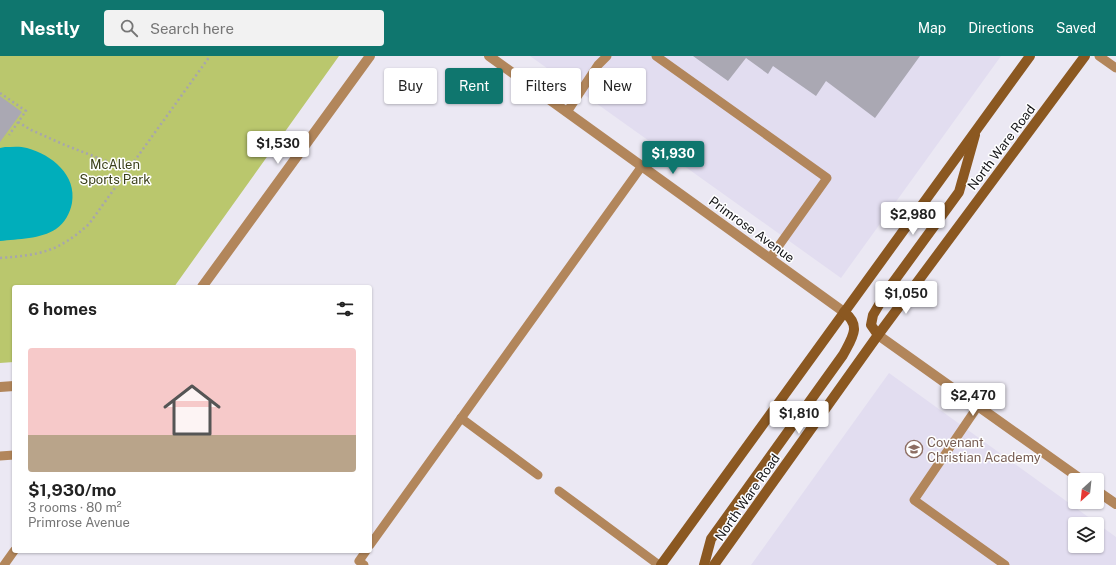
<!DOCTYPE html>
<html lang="en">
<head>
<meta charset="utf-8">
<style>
  body { margin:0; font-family:"Public Sans",sans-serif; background:#f2f2f2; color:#222; height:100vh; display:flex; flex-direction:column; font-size:15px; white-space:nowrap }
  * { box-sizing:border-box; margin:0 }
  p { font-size:13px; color:#767676 }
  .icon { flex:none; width:22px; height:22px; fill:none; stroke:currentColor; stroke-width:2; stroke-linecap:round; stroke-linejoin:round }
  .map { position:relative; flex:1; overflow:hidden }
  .side { position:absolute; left:12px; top:229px; width:360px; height:268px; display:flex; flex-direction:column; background:#fff; border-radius:4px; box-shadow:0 1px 3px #0004 }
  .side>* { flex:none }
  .hud { position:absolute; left:384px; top:12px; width:380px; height:36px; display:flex; gap:8px }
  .needle { width:26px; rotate:207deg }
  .fabs { position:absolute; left:1068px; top:417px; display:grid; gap:8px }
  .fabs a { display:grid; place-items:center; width:36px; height:36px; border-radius:4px; background:#fff; box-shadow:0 1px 3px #0004; font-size:20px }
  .price { position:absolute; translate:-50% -34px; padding:0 9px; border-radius:4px; background:#fff; color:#222; font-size:13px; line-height:26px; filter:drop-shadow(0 1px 2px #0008) }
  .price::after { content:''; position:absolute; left:50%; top:24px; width:12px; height:9px; margin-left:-6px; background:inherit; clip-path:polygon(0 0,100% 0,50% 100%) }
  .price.on { background:#0f766e; color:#fff }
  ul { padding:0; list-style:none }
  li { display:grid; align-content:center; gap:8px; height:212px; padding:0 16px }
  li+li { border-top:1px solid #e0e0e0 }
  li span { display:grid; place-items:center; height:124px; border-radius:4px; color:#555 }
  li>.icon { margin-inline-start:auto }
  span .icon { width:72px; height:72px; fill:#fffc; stroke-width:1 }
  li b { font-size:17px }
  h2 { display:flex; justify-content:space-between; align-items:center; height:48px; padding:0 16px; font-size:17px }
  .tag { padding:0 14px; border-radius:4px; background:#fff; box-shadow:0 1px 3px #0004; font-size:14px; line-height:36px }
  .tag.on { background:#0f766e; color:#fff }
  header { display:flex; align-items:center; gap:24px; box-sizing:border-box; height:56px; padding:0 20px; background:#0f766e; color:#fff }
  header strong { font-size:19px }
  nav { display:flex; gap:22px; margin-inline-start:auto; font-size:14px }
  .search { width:280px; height:36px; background:#f2f2f2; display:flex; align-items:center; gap:10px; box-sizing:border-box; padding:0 14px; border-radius:4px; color:#767676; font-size:15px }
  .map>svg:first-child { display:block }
</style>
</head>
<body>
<header>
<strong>Nestly</strong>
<div class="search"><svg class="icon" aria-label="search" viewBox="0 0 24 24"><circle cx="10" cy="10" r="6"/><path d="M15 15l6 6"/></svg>Search here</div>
<nav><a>Map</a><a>Directions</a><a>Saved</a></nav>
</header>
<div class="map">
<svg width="1116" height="509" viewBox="0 0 1116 509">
  <rect width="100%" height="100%" fill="#ebe8f3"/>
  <g fill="#e2ddf0" fill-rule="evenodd">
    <polygon points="530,0 1001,0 841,222"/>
    <path d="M 889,317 L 1116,481 L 1116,509 L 751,509 ZM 1075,468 L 1097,468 L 1097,490 L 1075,490 Z"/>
  </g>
  <polygon fill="#bac76d" points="0,0 339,0 174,231 14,231 14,306 0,307"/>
  <path fill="#00aebb" d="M 5,91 C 12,91 20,90 27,92 C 52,99 77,119 72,147 C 70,157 65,167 56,173 C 41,183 18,183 0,185 L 0,92 Z"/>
  <g fill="#aaa8b3">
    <polygon points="693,0 920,0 875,62 826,25 816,40 773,10 768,18 746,2 728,25"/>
    <polygon points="0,40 22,56 0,86"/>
  </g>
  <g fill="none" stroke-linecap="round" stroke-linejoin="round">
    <g stroke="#a7a5ae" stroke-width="2.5" stroke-dasharray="2 3" stroke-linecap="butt">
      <polyline points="0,37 26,55 9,79"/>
      <polyline points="18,66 31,74 65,89 129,114"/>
      <path d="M 0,202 C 40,199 58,196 89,168 L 210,0"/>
    </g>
    <g stroke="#b2865b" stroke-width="9">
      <polyline points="656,0 827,122 770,202"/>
      <polyline points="1099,0 1116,12"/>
      <polyline points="567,56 598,9 607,0"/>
      <polyline points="978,350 914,444 1005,509"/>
      <polyline points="461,362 538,419"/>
      <polyline points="0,400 14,399"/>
      <polyline points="559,435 659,509"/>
      <polyline points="370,489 642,110"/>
      <polyline points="4,509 14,495"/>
      <polyline points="364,509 359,505 366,495"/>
    </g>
    <g stroke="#b2865b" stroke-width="10">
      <polyline points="489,0 844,256"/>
      <polyline points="202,231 370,0"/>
      <polyline points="878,279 1082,424"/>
      <polyline points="0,331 14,330"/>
      <polyline points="1097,435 1116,448"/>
    </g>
    <g stroke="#8b5821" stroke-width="10">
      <polyline points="878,279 871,269 873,259 889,232 959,136 975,79"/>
      <polyline points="661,509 1030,0"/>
      <path d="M 704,509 L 711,483 L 843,299 C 852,282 862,270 844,256"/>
      <polyline points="714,509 878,279 1085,0"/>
    </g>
  </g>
  <defs>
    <symbol id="school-ring" viewBox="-11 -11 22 22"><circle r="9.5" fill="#fff" stroke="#8d6e63" stroke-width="1.5"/><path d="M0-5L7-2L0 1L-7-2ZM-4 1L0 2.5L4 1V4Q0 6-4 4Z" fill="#8d6e63"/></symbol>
  </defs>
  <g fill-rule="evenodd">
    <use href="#school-ring" x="904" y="383" width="20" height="20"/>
  </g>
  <g text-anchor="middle" stroke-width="3" stroke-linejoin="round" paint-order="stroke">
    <g font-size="13" fill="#151518" stroke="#fff">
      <text transform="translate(1001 91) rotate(-53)" y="5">North Ware Road</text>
      <text transform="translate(752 173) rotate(36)" y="5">Primrose Avenue</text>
      <text transform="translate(747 441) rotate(-55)" y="5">North Ware Road</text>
    </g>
    <g font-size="13" fill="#3b401a" stroke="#fff">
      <text x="115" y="113">McAllen<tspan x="115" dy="15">Sports Park</tspan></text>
    </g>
    <g font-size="13" fill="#785e54" stroke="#fff" text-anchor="start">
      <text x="927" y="391">Covenant<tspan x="927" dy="15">Christian Academy</tspan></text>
    </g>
  </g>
</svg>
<div class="fabs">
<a><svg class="needle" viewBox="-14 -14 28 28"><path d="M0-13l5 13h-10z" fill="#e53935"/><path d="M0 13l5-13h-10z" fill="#767676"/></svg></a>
<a><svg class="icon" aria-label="layers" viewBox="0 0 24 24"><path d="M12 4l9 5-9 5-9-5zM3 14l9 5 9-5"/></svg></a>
</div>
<b class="price" style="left:278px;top:109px">$1,530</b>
<b class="price on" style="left:673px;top:119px">$1,930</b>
<b class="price" style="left:913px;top:180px">$2,980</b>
<b class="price" style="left:906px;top:259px">$1,050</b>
<b class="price" style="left:973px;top:361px">$2,470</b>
<b class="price" style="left:799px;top:379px">$1,810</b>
<div class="hud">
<a class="tag">Buy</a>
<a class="tag on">Rent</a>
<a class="tag">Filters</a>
<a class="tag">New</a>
</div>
<section class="side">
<h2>6 homes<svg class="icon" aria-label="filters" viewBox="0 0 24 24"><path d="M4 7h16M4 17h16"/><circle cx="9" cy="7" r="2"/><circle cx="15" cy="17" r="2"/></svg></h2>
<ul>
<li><span style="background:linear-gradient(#f6c9c9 70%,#b9a48a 0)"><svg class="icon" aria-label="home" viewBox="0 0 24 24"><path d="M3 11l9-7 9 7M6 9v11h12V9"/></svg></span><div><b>$1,930/mo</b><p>3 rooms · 80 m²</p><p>Primrose Avenue</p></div></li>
</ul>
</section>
</div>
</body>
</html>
